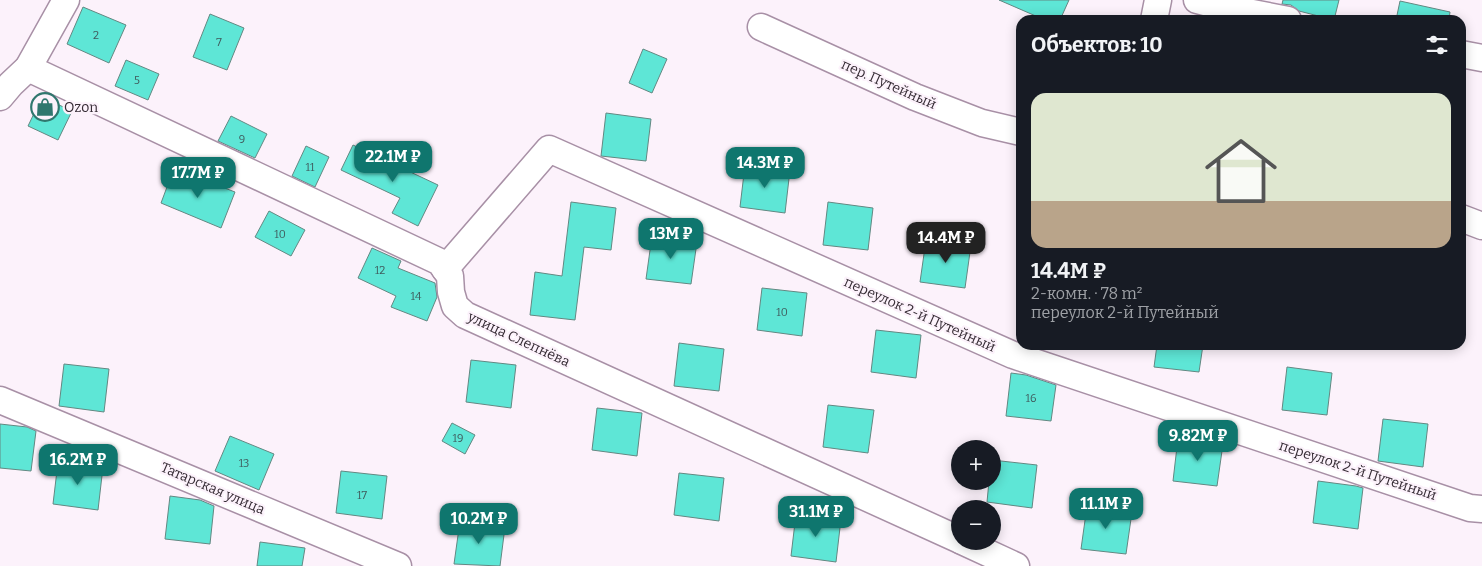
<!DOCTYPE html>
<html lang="ru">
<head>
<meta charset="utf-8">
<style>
  body { margin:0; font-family:Bitter,serif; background:#20242c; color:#f1f3f6; height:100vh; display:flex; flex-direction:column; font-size:19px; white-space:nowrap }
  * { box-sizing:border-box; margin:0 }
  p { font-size:16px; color:#9ea1a6 }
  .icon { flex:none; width:28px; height:28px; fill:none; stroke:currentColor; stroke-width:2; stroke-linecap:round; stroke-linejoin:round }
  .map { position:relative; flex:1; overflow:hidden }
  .details { position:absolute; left:1016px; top:15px; width:450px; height:335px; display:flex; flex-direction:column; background:#171b24; border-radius:15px; box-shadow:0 2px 12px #0003 }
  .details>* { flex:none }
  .tools { position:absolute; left:951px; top:440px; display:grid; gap:10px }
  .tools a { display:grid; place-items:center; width:50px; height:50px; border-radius:50%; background:#171b24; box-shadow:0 2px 12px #0003; font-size:25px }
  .price { position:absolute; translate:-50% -42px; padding:0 11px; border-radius:10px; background:#0f766e; color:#fff; font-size:16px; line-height:32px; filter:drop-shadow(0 1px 2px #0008) }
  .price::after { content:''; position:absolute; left:50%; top:30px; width:15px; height:11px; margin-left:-8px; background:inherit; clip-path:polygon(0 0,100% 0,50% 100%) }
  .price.current { background:#222; color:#fff }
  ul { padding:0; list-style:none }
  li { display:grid; align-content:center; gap:10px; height:265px; padding:0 15px }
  li span { display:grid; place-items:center; height:155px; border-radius:15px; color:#555 }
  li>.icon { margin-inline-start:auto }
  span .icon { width:90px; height:90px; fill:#fffc; stroke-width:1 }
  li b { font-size:21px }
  h2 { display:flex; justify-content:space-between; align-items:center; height:60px; padding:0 15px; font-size:21px }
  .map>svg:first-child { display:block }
</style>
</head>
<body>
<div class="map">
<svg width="1482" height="566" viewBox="0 0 1482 566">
  <rect width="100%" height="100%" fill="#fcf2fb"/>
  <g fill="#5ee6d6" stroke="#638882">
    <polygon points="999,0 1069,0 1060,20 1045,20"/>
    <polygon points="1283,0 1339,0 1334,20 1299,11 1291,5 1282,4"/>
    <polygon points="1400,1 1450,12 1449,20 1396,20"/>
    <polygon points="83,7 126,25 109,63 67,44"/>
    <polygon points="210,14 244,28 227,70 193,57"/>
    <polygon points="643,49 667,59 652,93 629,83"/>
    <polygon points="126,60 159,74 148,100 115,86"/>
    <polygon points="42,97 72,111 58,140 28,126"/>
    <polygon points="606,113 651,119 646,161 601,156"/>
    <polygon points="231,116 267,134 255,158 218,141"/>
    <polygon points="353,145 438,185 418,226 392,213 400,198 341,170"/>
    <polygon points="306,146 329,157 315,187 292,176"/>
    <polygon points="745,165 790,170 785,213 740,207"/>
    <polygon points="173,171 208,184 209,182 235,192 221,228 161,203"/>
    <polygon points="571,202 616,208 611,250 584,247 575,320 530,315 535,272 562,276"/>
    <polygon points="828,202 873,208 868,250 823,245"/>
    <polygon points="269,211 305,230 291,256 255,237"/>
    <polygon points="652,236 697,242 691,284 646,279"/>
    <polygon points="926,240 971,245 965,288 920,282"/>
    <polygon points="372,248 401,261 398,268 435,283 437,297 427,321 391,307 396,296 358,278"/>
    <polygon points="762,288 807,293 802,336 757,330"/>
    <polygon points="876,330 921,335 916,378 871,372"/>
    <polygon points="679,343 724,349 719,391 674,386"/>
    <polygon points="1157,345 1203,345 1199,372 1154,367"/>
    <polygon points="471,360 516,365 511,408 466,402"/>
    <polygon points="64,364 109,369 104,412 59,406"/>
    <polygon points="1287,367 1332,373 1327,415 1282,410"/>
    <polygon points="1011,373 1026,375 1056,385 1051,421 1006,416"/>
    <polygon points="828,405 874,410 868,453 823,447"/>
    <polygon points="597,408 642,413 637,456 592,450"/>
    <polygon points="1383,419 1428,424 1423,467 1378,461"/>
    <polygon points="452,423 475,435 465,454 442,441"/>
    <polygon points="0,424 27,427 36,431 31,471 0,468"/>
    <polygon points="230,436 274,454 259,490 215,471"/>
    <polygon points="1178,438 1223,444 1217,486 1173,481"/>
    <polygon points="992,460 1037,465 1032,508 987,502 989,481 992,481"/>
    <polygon points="58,462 103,467 98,510 53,504"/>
    <polygon points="341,471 387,476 382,519 336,513"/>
    <polygon points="679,473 724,478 719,521 674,515"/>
    <polygon points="1318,481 1356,486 1363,488 1358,529 1313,523"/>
    <polygon points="170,496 200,500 214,506 210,544 165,539"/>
    <polygon points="1087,506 1132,512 1126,554 1081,549"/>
    <polygon points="796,514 841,519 836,562 791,556"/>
    <polygon points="460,521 505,527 500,566 454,564"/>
    <polygon points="260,542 305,548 302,566 257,566"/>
  </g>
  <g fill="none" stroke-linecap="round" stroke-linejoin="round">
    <defs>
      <g id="street">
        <polyline points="1197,0 1227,8 1288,20"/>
        <polyline points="1154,20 1158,0"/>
        <polyline points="761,27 915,97 982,123 1021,132"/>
        <polyline points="1461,54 1482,58"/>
        <polyline points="28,68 440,262 450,276 451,292 455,306 465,315 960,540"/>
        <polyline points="0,97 11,84 28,68 66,0"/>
        <polyline points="1461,218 1482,226"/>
        <polyline points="445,269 549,149 1013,355 1470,508 1482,509"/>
        <polyline points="0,400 398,566"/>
        <polyline points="962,541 1016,566"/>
      </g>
    </defs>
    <use href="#street" stroke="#a890a6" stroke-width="29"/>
    <use href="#street" stroke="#fff" stroke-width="26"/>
  </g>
  <defs>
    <symbol id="shop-ring" viewBox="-11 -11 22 22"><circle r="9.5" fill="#fcf2fb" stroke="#30776e" stroke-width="1.5"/><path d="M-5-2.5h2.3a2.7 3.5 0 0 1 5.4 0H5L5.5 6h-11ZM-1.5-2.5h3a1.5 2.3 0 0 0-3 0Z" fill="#30776e"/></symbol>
  </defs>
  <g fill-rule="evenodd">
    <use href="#shop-ring" x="29" y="91" width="32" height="32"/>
  </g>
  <g text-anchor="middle" stroke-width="4.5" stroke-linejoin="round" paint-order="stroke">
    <g font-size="11" fill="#3f5a5c">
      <text x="96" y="39">2</text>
      <text x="219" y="46">7</text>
      <text x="137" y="84">5</text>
      <text x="242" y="143">9</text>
      <text x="310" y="171">11</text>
      <text x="280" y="238">10</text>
      <text x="380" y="274">12</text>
      <text x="416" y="300">14</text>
      <text x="782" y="316">10</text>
      <text x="1031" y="402">16</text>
      <text x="458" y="442">19</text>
      <text x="244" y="467">13</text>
      <text x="362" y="499">17</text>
    </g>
    <g font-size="14" fill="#352b34" stroke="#fcf2fb">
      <text transform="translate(889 84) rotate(24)" y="5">пер. Путейный</text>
      <text transform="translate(920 314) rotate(24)" y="5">переулок 2-й Путейный</text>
      <text transform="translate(519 339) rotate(25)" y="5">улица Слепнёва</text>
      <text transform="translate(1358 470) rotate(18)" y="5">переулок 2-й Путейный</text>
      <text transform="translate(213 488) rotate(23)" y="5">Татарская улица</text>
    </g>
    <g font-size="14" fill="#352b34" stroke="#fcf2fb" text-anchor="start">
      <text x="64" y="112">Ozon</text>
    </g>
  </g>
</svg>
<div class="tools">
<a>+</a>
<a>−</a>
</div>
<b class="price" style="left:393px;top:183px">22.1M ₽</b>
<b class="price" style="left:765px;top:189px">14.3M ₽</b>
<b class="price" style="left:198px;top:199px">17.7M ₽</b>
<b class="price" style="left:671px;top:260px">13M ₽</b>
<b class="price current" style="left:946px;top:264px">14.4M ₽</b>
<b class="price" style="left:1198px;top:462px">9.82M ₽</b>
<b class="price" style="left:78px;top:486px">16.2M ₽</b>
<b class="price" style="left:1106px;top:530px">11.1M ₽</b>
<b class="price" style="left:816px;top:538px">31.1M ₽</b>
<b class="price" style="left:479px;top:545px">10.2M ₽</b>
<section class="details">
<h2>Объектов: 10<svg class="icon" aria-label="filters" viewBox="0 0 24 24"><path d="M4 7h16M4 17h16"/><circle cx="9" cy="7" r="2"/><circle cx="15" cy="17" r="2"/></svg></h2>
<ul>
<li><span style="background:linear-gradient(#dfe7d0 70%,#b9a48a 0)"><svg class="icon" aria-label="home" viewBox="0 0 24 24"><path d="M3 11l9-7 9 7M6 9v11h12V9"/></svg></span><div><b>14.4M ₽</b><p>2-комн. · 78 m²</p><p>переулок 2-й Путейный</p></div></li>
</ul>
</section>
</div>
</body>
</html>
